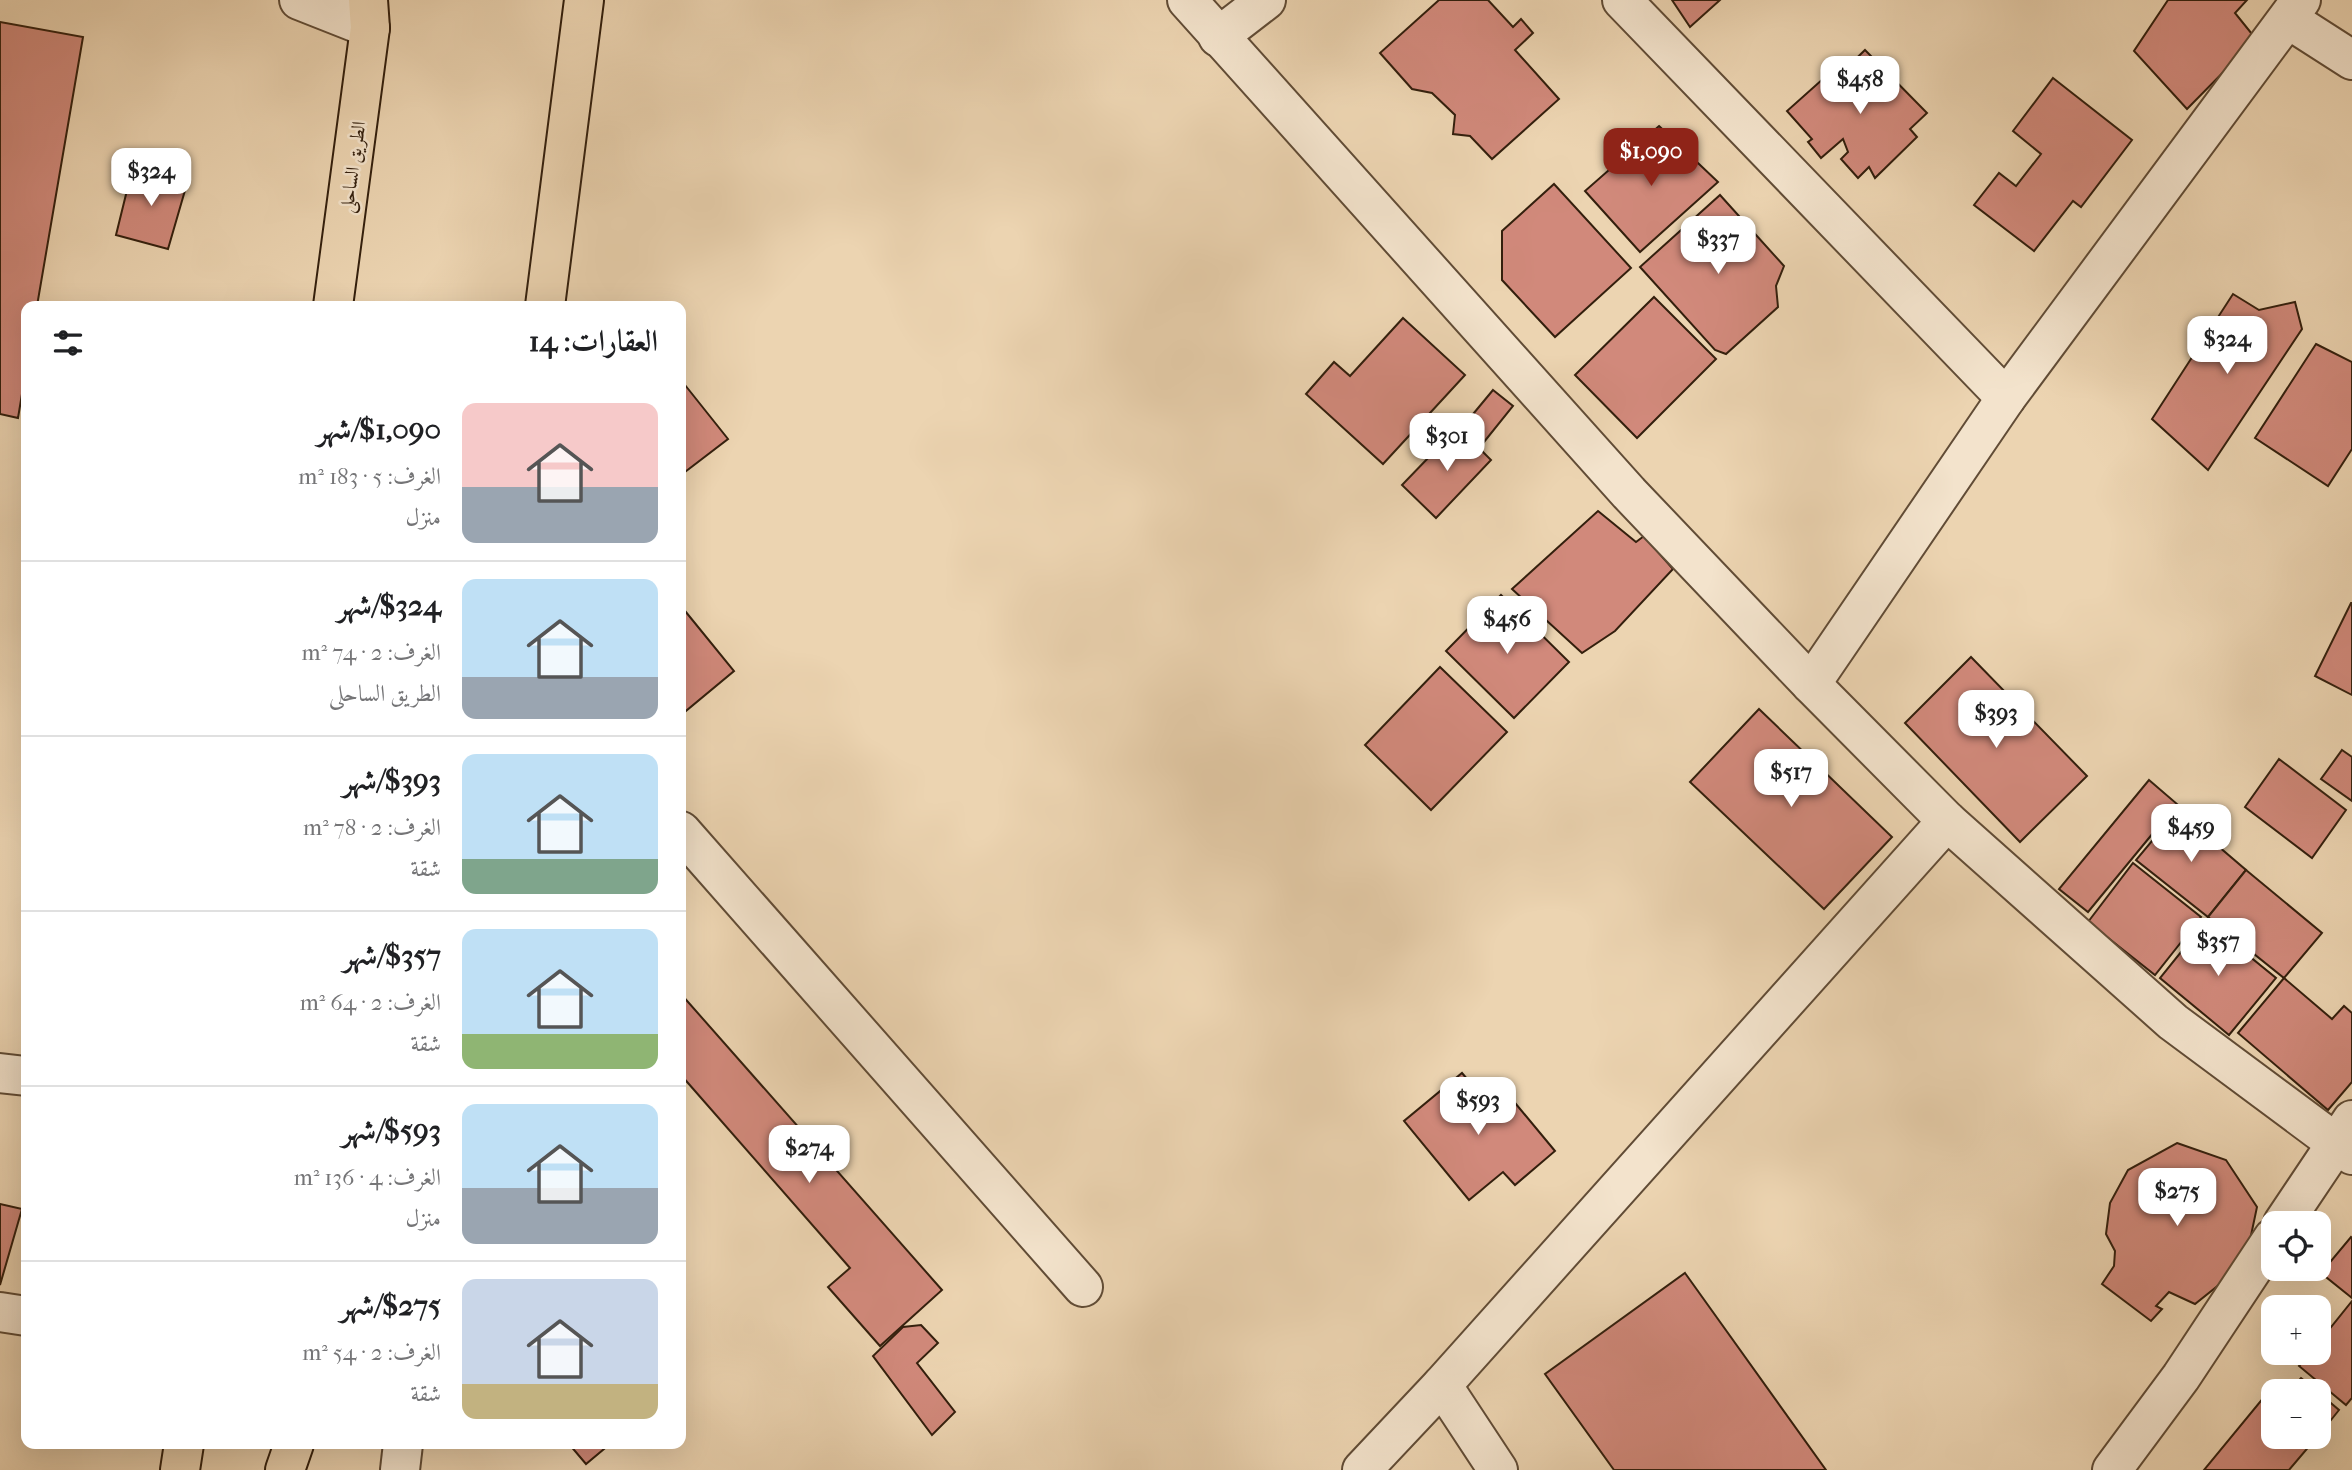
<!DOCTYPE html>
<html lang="ar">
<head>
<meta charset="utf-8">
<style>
  body { margin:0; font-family:"IM FELL French Canon",Amiri,serif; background:#f6f6f6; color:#202124; direction:rtl; height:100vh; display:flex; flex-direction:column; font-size:26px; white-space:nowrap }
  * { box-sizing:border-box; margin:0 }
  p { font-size:23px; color:#757577 }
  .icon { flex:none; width:38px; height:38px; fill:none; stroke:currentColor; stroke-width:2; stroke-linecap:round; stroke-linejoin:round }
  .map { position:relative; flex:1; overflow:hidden; direction:ltr }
  .sheet { position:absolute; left:21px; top:301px; width:665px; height:1148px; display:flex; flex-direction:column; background:#fff; border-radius:14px; box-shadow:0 7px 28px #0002; direction:rtl }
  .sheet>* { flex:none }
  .tools { position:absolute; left:2261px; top:1211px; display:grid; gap:14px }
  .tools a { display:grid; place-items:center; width:70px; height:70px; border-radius:14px; background:#fff; box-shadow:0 7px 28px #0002; font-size:35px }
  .price { position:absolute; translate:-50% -60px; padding:0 16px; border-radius:14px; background:#fff; color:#222; font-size:23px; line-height:46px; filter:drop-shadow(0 2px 4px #0008) }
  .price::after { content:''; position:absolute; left:50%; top:42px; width:21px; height:16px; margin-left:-10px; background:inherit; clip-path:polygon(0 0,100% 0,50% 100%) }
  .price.active { background:#8f2418; color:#fff }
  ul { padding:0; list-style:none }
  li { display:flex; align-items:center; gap:21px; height:175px; padding:0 28px }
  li+li { border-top:2px solid #e0e0e0 }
  li span { display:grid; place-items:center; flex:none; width:196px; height:140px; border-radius:14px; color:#555 }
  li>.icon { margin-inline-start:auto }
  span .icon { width:84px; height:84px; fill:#fffc; stroke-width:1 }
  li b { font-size:30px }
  h2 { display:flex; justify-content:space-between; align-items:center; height:84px; padding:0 28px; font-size:30px }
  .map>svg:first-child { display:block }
</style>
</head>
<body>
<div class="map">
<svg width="2352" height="1470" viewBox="0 0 2352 1470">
  <rect width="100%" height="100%" fill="#ecd4b1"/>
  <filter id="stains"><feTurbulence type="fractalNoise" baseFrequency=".00286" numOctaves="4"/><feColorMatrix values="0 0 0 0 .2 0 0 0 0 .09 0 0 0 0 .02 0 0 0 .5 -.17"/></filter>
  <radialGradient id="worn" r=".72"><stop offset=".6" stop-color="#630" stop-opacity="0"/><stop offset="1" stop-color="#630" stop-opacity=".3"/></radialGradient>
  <g fill="#d1897b" stroke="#331f0d" stroke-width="2">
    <polygon points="1439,0 1488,0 1513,27 1521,19 1533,33 1515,50 1559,99 1492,159 1470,136 1453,134 1455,115 1432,93 1412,89 1380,53"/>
    <polygon points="1672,0 1720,0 1690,27"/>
    <polygon points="2168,0 2247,0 2235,13 2256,39 2187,109 2134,51"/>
    <polygon points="0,22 83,37 37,306 26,306 26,370 18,418 0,414"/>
    <polygon points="1865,50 1927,113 1910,129 1917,137 1875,178 1869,167 1858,178 1841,159 1848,152 1843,139 1821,158 1808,142 1812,139 1787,111 1824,78 1831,83"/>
    <polygon points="2053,78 2132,140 2081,207 2073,201 2034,251 1974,205 1999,173 2016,186 2041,154 2013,131"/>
    <polygon points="1659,126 1718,182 1640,252 1585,191"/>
    <polygon points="132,170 188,180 168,249 116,235"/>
    <polygon points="1554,184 1631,268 1555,337 1502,280 1502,231"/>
    <polygon points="1720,195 1784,266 1776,286 1778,307 1726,354 1715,350 1640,267"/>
    <polygon points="2233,294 2259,310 2295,302 2302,329 2208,470 2152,419"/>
    <polygon points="1654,297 1716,359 1637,438 1575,375"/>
    <polygon points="1403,318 1465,375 1383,464 1306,394 1334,362 1350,376"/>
    <polygon points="2316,344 2352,362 2352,449 2328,486 2255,438"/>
    <polygon points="681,380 728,439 681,475"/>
    <polygon points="1493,390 1513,406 1484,442 1464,425"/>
    <polygon points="1458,427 1491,460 1436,518 1402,485"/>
    <polygon points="1598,511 1636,542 1644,536 1673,569 1615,631 1582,653 1512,589"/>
    <polygon points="1501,595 1569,662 1514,718 1446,651"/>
    <polygon points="2351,603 2352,603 2352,695 2315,676"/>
    <polygon points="681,606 734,671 681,715"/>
    <polygon points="1971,657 2087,776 2020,842 1905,723"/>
    <polygon points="1440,667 1507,732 1431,810 1365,745"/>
    <polygon points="1759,709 1892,837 1824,909 1690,782"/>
    <polygon points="2342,750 2352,757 2352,801 2321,779"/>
    <polygon points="2279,759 2346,810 2312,858 2245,807"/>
    <polygon points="2149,780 2177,804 2088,912 2059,889"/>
    <polygon points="2177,811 2246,870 2208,917 2136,860"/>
    <polygon points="2133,863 2201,917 2155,975 2088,922"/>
    <polygon points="2246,870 2322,933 2284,978 2208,917"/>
    <polygon points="2206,921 2276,978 2229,1035 2160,978"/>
    <polygon points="2284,978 2332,1019 2344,1006 2352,1013 2352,1082 2328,1110 2238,1033"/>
    <polygon points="681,994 942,1290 880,1346 828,1287 850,1268 681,1075"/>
    <polygon points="1462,1073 1490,1106 1506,1092 1555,1151 1515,1185 1503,1172 1469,1200 1404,1121"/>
    <polygon points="2177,1143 2226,1160 2257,1207 2245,1264 2195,1304 2169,1292 2156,1306 2162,1309 2151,1321 2102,1284 2114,1266 2115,1251 2106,1234 2110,1203 2128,1170"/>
    <polygon points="0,1204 22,1209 0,1285"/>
    <polygon points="2351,1237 2352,1238 2352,1298 2321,1273"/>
    <polygon points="1685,1273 1826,1470 1614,1470 1545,1374"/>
    <polygon points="2352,1301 2352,1398 2346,1405 2299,1366 2310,1353 2319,1353 2319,1342"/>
    <polygon points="921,1325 938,1343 917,1363 955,1412 932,1435 873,1356 903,1327"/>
    <polygon points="2301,1378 2317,1391 2289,1391"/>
    <polygon points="2269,1391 2273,1395 2273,1437 2317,1437 2289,1470 2204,1470"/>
    <polygon points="2319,1393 2339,1410 2319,1435"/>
    <polygon points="569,1444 610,1444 586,1464"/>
  </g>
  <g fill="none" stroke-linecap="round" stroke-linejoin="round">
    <defs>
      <g id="minor">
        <polyline points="299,0 370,28"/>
        <polyline points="1187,0 1629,493 1811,684 1947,821 2173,1022 2352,1155"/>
        <polyline points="1622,0 2006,398"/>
        <polyline points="2288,19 2352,60"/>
        <polyline points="1218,37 1266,0"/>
        <polyline points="1811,684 2006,398 2301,0"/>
        <polyline points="681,831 1083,1287"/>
        <polyline points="0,1073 26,1076"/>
        <polyline points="2283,1223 2352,1120"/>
        <polyline points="0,1312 26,1316"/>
        <polyline points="1442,1385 1498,1470"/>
        <polyline points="400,1470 403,1444"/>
        <polyline points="1362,1470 1442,1385 1947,821"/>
        <polyline points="2112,1470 2181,1377 2273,1238"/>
      </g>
      <g id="highway">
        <polyline points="333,306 370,28 368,0"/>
        <polyline points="545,306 584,0"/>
        <polyline points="180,1470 184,1444"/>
        <polyline points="285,1470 294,1444"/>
      </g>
    </defs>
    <use href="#minor" stroke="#614c36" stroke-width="42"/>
    <use href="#highway" stroke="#331f0d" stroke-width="42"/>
    <use href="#minor" stroke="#f3e3cc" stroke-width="38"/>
    <use href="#highway" stroke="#ecd4b1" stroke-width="38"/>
  </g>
  <g text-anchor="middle" stroke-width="5" stroke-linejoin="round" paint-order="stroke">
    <g font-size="19" fill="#331f0d" stroke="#f3e3cc">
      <text transform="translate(352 167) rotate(-82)" y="7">الطريق الساحلى</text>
    </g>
  </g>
  <rect width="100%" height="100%" filter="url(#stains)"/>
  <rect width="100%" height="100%" fill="url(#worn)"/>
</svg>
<div class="tools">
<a><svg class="icon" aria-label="locate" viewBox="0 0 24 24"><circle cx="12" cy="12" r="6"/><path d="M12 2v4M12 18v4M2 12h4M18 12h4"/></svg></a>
<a>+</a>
<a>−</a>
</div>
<b class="price" style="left:1860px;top:116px">$458</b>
<b class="price active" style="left:1651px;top:188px">$1,090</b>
<b class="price" style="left:151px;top:208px">$324</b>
<b class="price" style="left:1718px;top:276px">$337</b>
<b class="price" style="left:2227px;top:376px">$324</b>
<b class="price" style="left:1447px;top:473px">$301</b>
<b class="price" style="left:1507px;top:656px">$456</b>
<b class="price" style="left:1996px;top:750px">$393</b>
<b class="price" style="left:1791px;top:809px">$517</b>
<b class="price" style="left:2191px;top:864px">$459</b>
<b class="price" style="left:2218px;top:978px">$357</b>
<b class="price" style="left:1478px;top:1137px">$593</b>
<b class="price" style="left:809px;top:1185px">$274</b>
<b class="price" style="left:2177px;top:1228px">$275</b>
<section class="sheet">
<h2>العقارات: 14<svg class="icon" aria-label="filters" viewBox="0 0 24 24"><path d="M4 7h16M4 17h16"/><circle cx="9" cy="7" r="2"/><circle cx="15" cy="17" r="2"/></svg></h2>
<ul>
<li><span style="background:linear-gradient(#f6c9c9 60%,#9aa5b1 0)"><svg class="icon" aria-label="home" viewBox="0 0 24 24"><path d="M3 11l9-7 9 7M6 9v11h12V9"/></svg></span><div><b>$1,090/شهر</b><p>الغرف: 5 · 183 m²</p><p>منزل</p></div></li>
<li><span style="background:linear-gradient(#bfe0f5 70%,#9aa5b1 0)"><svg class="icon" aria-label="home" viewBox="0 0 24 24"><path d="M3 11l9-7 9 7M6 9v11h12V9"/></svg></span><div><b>$324/شهر</b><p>الغرف: 2 · 74 m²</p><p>الطريق الساحلى</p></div></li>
<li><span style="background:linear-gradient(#bfe0f5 75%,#7fa58c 0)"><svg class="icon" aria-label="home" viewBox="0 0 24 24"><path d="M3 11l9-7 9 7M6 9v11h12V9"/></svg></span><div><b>$393/شهر</b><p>الغرف: 2 · 78 m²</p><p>شقة</p></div></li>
<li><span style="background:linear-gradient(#bfe0f5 75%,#8fb573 0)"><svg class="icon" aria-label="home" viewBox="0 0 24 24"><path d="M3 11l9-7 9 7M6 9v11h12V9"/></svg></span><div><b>$357/شهر</b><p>الغرف: 2 · 64 m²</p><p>شقة</p></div></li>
<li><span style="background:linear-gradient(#bfe0f5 60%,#9aa5b1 0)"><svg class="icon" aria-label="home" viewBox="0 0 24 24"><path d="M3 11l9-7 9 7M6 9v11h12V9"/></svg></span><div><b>$593/شهر</b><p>الغرف: 4 · 136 m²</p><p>منزل</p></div></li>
<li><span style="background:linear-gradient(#c9d6e8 75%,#c2b280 0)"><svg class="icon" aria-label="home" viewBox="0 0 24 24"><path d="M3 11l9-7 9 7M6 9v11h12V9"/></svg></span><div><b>$275/شهر</b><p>الغرف: 2 · 54 m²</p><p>شقة</p></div></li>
</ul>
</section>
</div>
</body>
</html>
